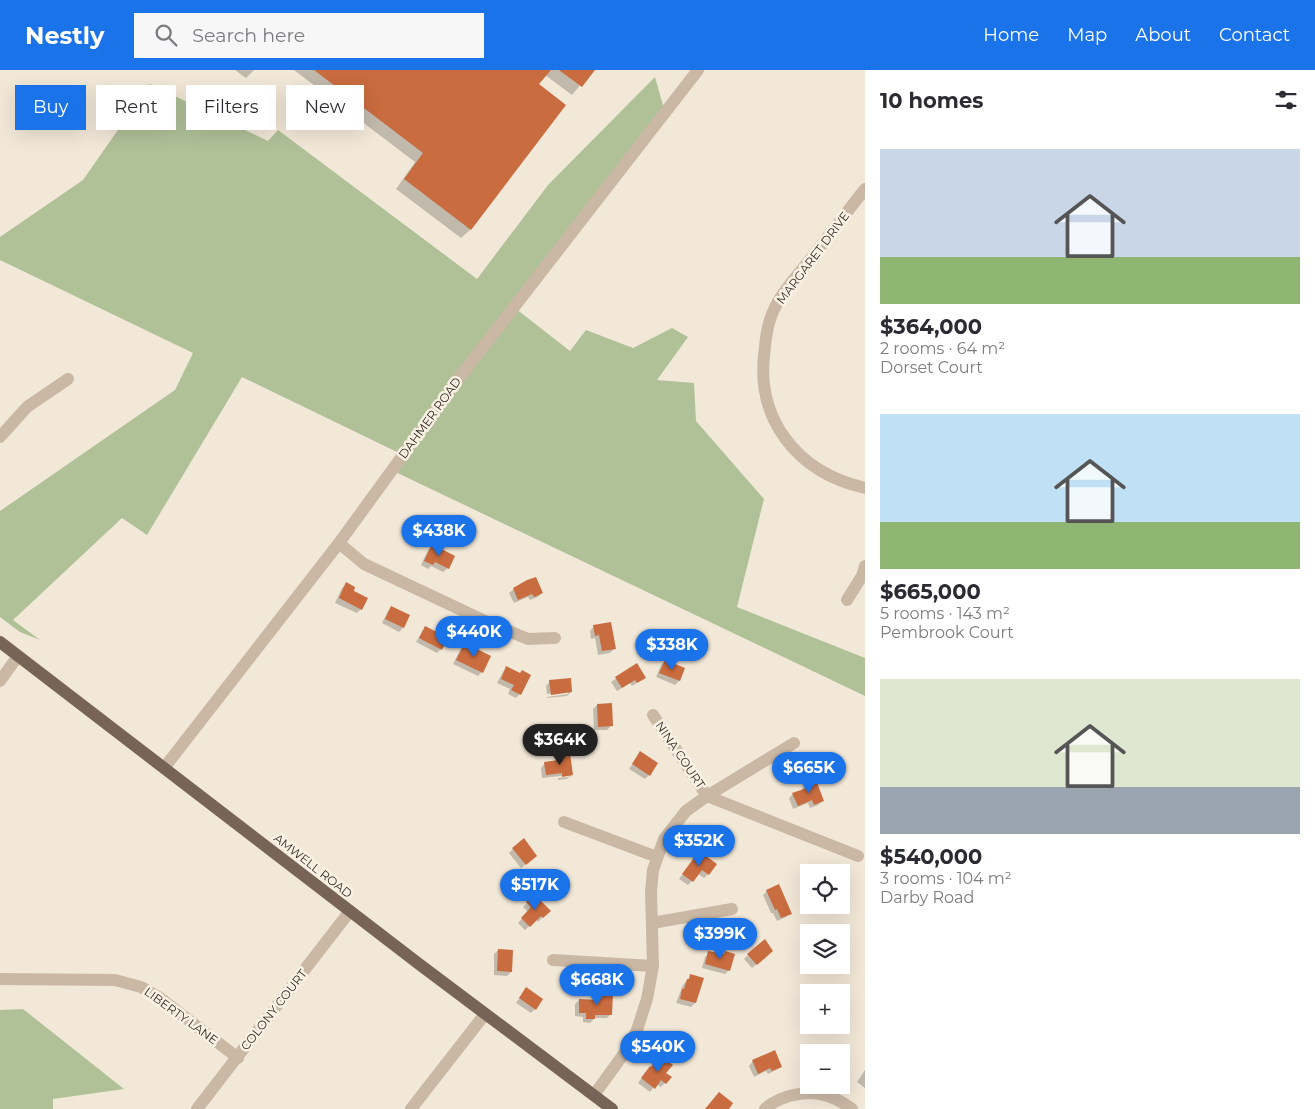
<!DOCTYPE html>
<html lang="en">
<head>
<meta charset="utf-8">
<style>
  body { margin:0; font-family:Montserrat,sans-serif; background:#f7f7f7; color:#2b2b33; height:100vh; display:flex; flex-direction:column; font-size:19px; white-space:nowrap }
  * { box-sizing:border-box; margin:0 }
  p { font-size:16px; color:#7c7c81 }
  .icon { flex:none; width:28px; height:28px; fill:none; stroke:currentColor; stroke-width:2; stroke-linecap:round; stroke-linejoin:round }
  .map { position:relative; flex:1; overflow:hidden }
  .panel { display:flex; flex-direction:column; background:#fff; width:450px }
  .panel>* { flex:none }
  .hud { position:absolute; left:15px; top:15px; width:475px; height:45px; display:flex; gap:10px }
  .fabs { position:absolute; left:800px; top:794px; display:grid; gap:10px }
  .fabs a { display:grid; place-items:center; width:50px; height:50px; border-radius:0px; background:#fff; box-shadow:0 5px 20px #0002; font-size:25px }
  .price { position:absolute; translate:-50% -42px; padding:0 11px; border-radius:18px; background:#1a73e8; color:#fff; font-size:16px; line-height:32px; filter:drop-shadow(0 1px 2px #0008) }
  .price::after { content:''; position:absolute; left:50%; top:30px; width:15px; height:11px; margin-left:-8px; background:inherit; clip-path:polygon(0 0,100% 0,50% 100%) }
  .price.current { background:#222; color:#fff }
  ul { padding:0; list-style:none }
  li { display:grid; align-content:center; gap:10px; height:265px; padding:0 15px }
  li span { display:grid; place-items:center; height:155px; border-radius:0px; color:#555 }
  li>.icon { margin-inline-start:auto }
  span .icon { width:90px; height:90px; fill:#fffc; stroke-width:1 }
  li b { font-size:21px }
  h2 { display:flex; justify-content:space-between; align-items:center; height:60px; padding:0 15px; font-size:21px }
  .tag { padding:0 18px; border-radius:0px; background:#fff; box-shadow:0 5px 20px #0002; font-size:18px; line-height:45px }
  .tag.current { background:#1a73e8; color:#fff }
  header { display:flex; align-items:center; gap:30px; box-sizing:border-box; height:70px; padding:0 25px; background:#1a73e8; color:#fff }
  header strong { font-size:24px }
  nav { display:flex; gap:28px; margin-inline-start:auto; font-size:18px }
  .search { width:350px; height:45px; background:#f7f7f7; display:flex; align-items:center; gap:12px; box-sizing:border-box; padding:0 18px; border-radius:0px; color:#7c7c81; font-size:19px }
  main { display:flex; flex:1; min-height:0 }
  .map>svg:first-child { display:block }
</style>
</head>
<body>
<header>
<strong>Nestly</strong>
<div class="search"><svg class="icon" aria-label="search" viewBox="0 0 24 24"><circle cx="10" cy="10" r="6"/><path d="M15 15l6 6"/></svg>Search here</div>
<nav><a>Home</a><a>Map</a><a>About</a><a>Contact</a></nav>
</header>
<main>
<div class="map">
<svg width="865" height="1039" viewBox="0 0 865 1039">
  <rect width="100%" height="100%" fill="#f2e8d8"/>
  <g fill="#b0c198">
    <polygon points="655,7 664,39 511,235 570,281 586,260 633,278 672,258 688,267 657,310 694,313 696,351 764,429 737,537 865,588 865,626 387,398 399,383 242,307 147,465 122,448 13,550 40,570 20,562 0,547 0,441 175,320 193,283 0,190 0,167 83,110 150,14 268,71 278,60 477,209 548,115"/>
    <polygon points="23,939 124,1019 53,1029 53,1039 0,1039 0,940"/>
  </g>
  <g fill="#0003">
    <polygon points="235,0 254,0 246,8"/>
    <polygon points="294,0 593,0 572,25 545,5 537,14 564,35 470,160 461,168 396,119 415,92"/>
    <polygon points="432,476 448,498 443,502 431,496 428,499 421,495 428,480"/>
    <polygon points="346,514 361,539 357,543 335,533 342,518"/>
    <polygon points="514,519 542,523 538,527 530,530 528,527 514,533 509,523"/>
    <polygon points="392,537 409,546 403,558 399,562 382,553 388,541"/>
    <polygon points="594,556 614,579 610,583 598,585 595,568 591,569 590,561"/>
    <polygon points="426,558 441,579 437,583 416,572 422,562"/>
    <polygon points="466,574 482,602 478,606 453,594 461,578"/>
    <polygon points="665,591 684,598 679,611 675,615 656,607 661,595"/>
    <polygon points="636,594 644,608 632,616 630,613 617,621 611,612"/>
    <polygon points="507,598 520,624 516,628 508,624 510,619 497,613 503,602"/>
    <polygon points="550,611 571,622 567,626 547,628 547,627 568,624 568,622 547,624 546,616"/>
    <polygon points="597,635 611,656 607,660 594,660 593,639"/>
    <polygon points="640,683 649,705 645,709 629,699"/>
    <polygon points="559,686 572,705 567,709 558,710 558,708 569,707 569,705 542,708 541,698 545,693 555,692 555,690"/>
    <polygon points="806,715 822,731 818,735 810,738 808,733 793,739 789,728 793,724 803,721 802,719"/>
    <polygon points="513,779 531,790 521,798 509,783"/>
    <polygon points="699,782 708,804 704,808 698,804 688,815 679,809"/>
    <polygon points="767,821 790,843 786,847 777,851 773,843 771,843 763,825"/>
    <polygon points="534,826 549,841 538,852 536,849 525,860 518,853 528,842 523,837"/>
    <polygon points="498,880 511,902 507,906 494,905 494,884"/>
    <polygon points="709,883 729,900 725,904 702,898 705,887"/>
    <polygon points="748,885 768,885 752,898 744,889"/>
    <polygon points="691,906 695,933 691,937 676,933 683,915"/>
    <polygon points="526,919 535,939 531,943 516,933"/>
    <polygon points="599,923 611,944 607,948 595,948 590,953 583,952 583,947 575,946 575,934 579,930 595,931 595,927"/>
    <polygon points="816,979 837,981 837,982 813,982"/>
    <polygon points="774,982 781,996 776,1000 768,1004 766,1001 754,1007 749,996 753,991"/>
    <polygon points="809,986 809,997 807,997 807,988"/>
    <polygon points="651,998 665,1003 665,1013 661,1017 656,1014 650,1022 638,1013 646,1002"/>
    <polygon points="865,1000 865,1018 857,1012"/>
  </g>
  <g fill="#c96c3f">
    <polygon points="314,0 551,0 539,14 566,35 471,160 404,109 423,83"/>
    <polygon points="559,0 595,0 582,17"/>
    <polygon points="432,474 455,486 449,499 435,492 433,495 424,491"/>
    <polygon points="536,507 543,523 534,527 532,524 518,530 513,518 527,510"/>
    <polygon points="346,512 355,517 354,521 368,528 362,540 339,528"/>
    <polygon points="391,536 410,545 404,558 385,549"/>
    <polygon points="611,552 616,579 602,581 599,565 595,566 593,555"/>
    <polygon points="425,556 439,563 441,559 450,564 442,580 419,568"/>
    <polygon points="465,573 491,586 483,603 456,590"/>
    <polygon points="665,590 685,598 680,611 659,603"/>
    <polygon points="637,593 646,608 637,613 635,610 622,618 615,607"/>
    <polygon points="506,596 520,603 522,600 531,605 521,625 511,620 514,615 501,609"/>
    <polygon points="571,608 572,622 551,625 549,610"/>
    <polygon points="612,633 613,656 598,657 597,634"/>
    <polygon points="640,681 658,693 650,706 632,694"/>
    <polygon points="570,683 573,705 562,707 562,703 546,705 544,692 559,690 558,684"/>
    <polygon points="816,710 824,731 814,735 812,730 798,736 792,723 807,718 805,714"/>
    <polygon points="524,768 537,786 526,795 512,778"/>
    <polygon points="699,781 717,794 709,805 702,800 693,812 682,804"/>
    <polygon points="779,814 792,844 781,848 777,839 775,840 766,820"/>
    <polygon points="534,824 551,841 543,848 541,846 530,857 521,848 531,837 526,832"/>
    <polygon points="765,869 773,881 757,895 747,884"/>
    <polygon points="498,879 513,880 512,902 497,901"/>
    <polygon points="708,881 724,884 725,881 735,884 730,901 705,894"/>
    <polygon points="690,904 704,908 696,933 680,929 682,919 684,919 687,909 689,909"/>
    <polygon points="526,917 543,929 536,940 519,928"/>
    <polygon points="599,922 613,922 612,945 595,945 595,949 586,949 586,943 579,943 579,929 599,930"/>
    <polygon points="775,980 782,997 772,1001 770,998 758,1004 752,990"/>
    <polygon points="660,986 673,995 666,1003 672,1007 666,1014 661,1010 655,1019 641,1008 650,996 651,997"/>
    <polygon points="719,1022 733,1033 729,1039 705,1039"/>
  </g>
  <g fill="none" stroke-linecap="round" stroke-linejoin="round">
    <g stroke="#cab8a4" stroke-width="12">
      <path d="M 865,119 C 846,143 828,167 809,191 C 796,207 780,224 772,244 C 768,254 766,265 765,277 C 754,348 796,402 865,418"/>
      <polyline points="0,367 27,337 68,309"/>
      <polyline points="339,473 364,494 487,552 528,569 555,568"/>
      <polyline points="847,530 862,506 865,496"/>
      <polyline points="0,611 18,586"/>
      <polyline points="653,645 707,726 858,786"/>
      <polyline points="164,698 339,473 459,308 698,0"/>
      <polyline points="564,752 657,787"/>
      <polyline points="652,853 732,839"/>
      <polyline points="553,890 653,896"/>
      <polyline points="0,909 115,910 141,917 160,928 238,988"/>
      <polyline points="594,1025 628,978 637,960 647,929 653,896 651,822 653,800 664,769 686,741 707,726 794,673"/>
      <polyline points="197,1039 350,841"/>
      <polyline points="411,1039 485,944"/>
      <path d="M 765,1039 C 780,1025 809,1019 828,1026 C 837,1029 845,1034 852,1039"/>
    </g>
    <polyline stroke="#786456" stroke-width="12" points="0,572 419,894 612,1039"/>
  </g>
  <g text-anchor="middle" stroke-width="5" stroke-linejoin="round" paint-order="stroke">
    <g font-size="12" fill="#352c26" stroke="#f9f2e4">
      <text transform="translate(813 188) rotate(-53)" y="4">MARGARET DRIVE</text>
      <text transform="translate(430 348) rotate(-54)" y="4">DAHMER ROAD</text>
      <text transform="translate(680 685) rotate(56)" y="4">NINA COURT</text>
      <text transform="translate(313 796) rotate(38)" y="4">AMWELL ROAD</text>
      <text transform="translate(274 940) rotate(-52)" y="4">COLONY COURT</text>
      <text transform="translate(181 946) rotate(36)" y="4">LIBERTY LANE</text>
    </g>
  </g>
</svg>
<div class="fabs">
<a><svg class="icon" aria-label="locate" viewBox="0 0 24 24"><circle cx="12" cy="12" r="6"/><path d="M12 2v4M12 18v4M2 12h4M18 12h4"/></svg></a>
<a><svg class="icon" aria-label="layers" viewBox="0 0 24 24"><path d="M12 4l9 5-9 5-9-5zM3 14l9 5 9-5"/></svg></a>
<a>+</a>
<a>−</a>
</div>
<b class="price" style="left:439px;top:487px">$438K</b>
<b class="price" style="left:474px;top:588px">$440K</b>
<b class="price" style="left:672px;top:601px">$338K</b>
<b class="price current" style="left:560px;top:696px">$364K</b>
<b class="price" style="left:809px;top:724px">$665K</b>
<b class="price" style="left:699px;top:797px">$352K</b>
<b class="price" style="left:535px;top:841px">$517K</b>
<b class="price" style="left:720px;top:890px">$399K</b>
<b class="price" style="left:597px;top:936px">$668K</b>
<b class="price" style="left:658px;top:1003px">$540K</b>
<div class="hud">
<a class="tag current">Buy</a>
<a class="tag">Rent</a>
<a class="tag">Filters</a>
<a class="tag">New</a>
</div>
</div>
<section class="panel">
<h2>10 homes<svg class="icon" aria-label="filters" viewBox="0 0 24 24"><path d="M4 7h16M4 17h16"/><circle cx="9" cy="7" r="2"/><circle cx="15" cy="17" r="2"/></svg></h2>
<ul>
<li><span style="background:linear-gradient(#c9d6e8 70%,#8fb573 0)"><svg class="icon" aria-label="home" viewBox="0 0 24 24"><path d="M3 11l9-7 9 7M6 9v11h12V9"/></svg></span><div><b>$364,000</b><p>2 rooms · 64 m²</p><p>Dorset Court</p></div></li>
<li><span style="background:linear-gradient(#bfe0f5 70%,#8fb573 0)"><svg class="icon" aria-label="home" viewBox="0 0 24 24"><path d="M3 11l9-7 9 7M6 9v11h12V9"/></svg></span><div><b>$665,000</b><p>5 rooms · 143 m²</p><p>Pembrook Court</p></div></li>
<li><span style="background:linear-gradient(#dfe7d0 70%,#9aa5b1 0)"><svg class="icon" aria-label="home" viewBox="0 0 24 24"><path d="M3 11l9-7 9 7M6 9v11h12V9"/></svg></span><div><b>$540,000</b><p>3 rooms · 104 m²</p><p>Darby Road</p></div></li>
</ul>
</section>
</main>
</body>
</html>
